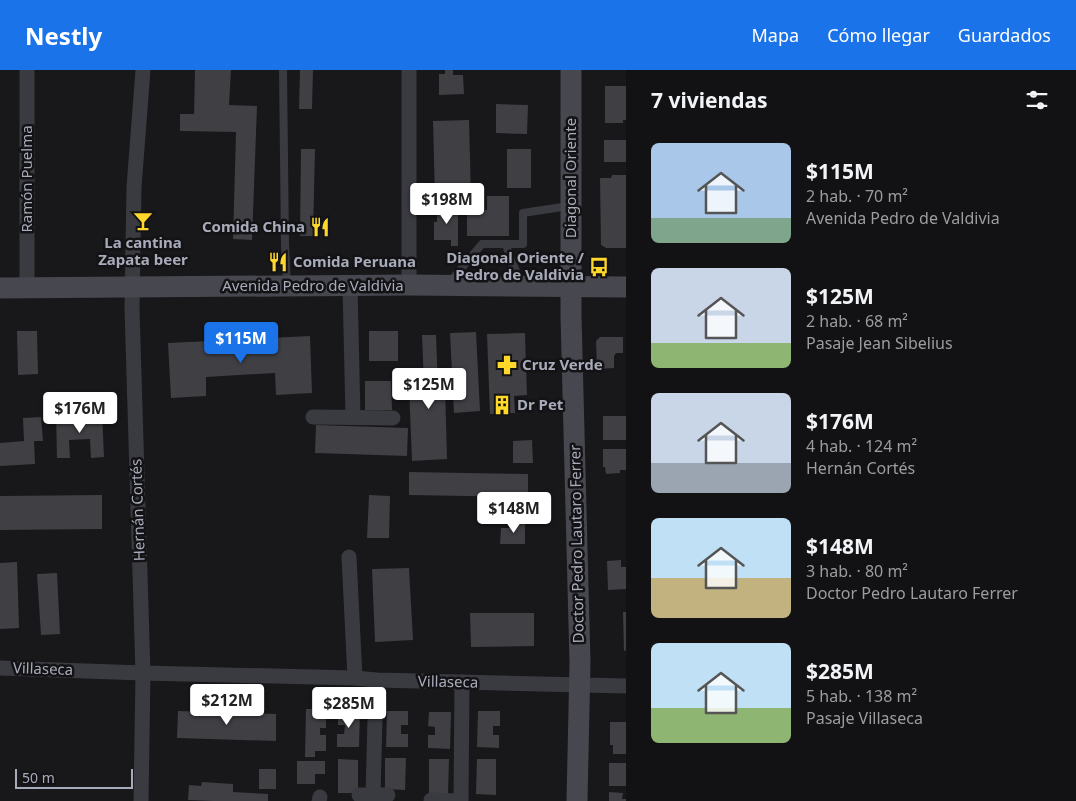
<!DOCTYPE html>
<html lang="es">
<head>
<meta charset="utf-8">
<style>
  body { margin:0; font-family:"Noto Sans",sans-serif; background:#1f1f22; color:#f1f3f6; height:100vh; display:flex; flex-direction:column; font-size:19px; white-space:nowrap }
  * { box-sizing:border-box; margin:0 }
  p { font-size:16px; color:#9c9da0 }
  .icon { flex:none; width:28px; height:28px; fill:none; stroke:currentColor; stroke-width:2; stroke-linecap:round; stroke-linejoin:round }
  .map { position:relative; flex:1; overflow:hidden }
  .panel { display:flex; flex-direction:column; background:#121114; width:450px }
  .panel>* { flex:none }
  .scale { position:absolute; left:15px; bottom:12px; width:118px; box-sizing:border-box; padding-left:5px; border:2px solid #a8abba; border-top:0; font-size:14px; line-height:18px; white-space:nowrap; color:#a8abba; -webkit-text-stroke:4px #131215; paint-order:stroke }
  .price { position:absolute; translate:-50% -42px; padding:0 11px; border-radius:5px; background:#fff; color:#222; font-size:16px; line-height:32px; filter:drop-shadow(0 1px 2px #0008) }
  .price::after { content:''; position:absolute; left:50%; top:30px; width:15px; height:11px; margin-left:-8px; background:inherit; clip-path:polygon(0 0,100% 0,50% 100%) }
  .price.current { background:#1a73e8; color:#fff }
  ul { padding:0; list-style:none }
  li { display:flex; align-items:center; gap:15px; height:125px; padding:0 25px }
  li span { display:grid; place-items:center; flex:none; width:140px; height:100px; border-radius:8px; color:#555 }
  li>.icon { margin-inline-start:auto }
  span .icon { width:60px; height:60px; fill:#fffc; stroke-width:1 }
  li b { font-size:21px }
  h2 { display:flex; justify-content:space-between; align-items:center; height:60px; padding:0 25px; font-size:21px }
  header { display:flex; align-items:center; gap:30px; box-sizing:border-box; height:70px; padding:0 25px; background:#1a73e8; color:#fff }
  header strong { font-size:24px }
  nav { display:flex; gap:28px; margin-inline-start:auto; font-size:18px }
  main { display:flex; flex:1; min-height:0 }
  .map>svg:first-child { display:block }
</style>
</head>
<body>
<header>
<strong>Nestly</strong>
<nav><a>Mapa</a><a>Cómo llegar</a><a>Guardados</a></nav>
</header>
<main>
<div class="map">
<svg width="626" height="731" viewBox="0 0 626 731">
  <rect width="100%" height="100%" fill="#18171a"/>
  <g fill="#3f3f44">
    <polygon points="195,0 231,0 229,35 257,36 252,170 233,169 236,62 180,61 180,44 194,44"/>
    <polygon points="300,0 313,0 312,39 299,39"/>
    <polygon points="445,0 453,0 453,5 463,5 464,24 439,25 439,4 445,4"/>
    <polygon points="605,16 626,16 626,50 623,50 623,53 605,53"/>
    <polygon points="496,34 528,35 527,64 496,63"/>
    <polygon points="469,50 471,128 435,129 433,51"/>
    <rect x="604" y="70" width="22" height="22"/>
    <polygon points="301,79 315,79 313,166 300,166"/>
    <rect x="507" y="79" width="24" height="39"/>
    <polygon points="612,105 626,105 626,178 606,178 601,175 600,108 611,108"/>
    <polygon points="487,126 509,126 509,166 467,166 467,140 487,140"/>
    <polygon points="437,136 458,136 458,176 451,176 451,170 434,170 434,152 437,152"/>
    <polygon points="17,261 37,261 38,304 18,305"/>
    <rect x="369" y="261" width="29" height="30"/>
    <polygon points="476,262 480,341 454,343 450,263"/>
    <polygon points="525,263 527,325 514,326 515,343 490,344 487,264"/>
    <polygon points="422,265 436,265 438,317 445,316 447,389 412,391 409,316 424,315"/>
    <polygon points="310,266 312,323 276,325 275,303 206,307 206,326 171,328 168,273"/>
    <polygon points="600,267 623,267 623,283 616,283 614,286 614,298 597,299 596,271"/>
    <polygon points="365,311 391,311 392,340 365,340"/>
    <polygon points="102,341 104,387 91,388 90,369 69,370 70,388 57,388 56,344 67,344 67,348 92,347 92,342"/>
    <rect x="603" y="346" width="23" height="24"/>
    <polygon points="41,347 43,371 34,371 35,394 0,396 0,373 24,371 23,348"/>
    <polygon points="316,355 408,358 407,386 315,383"/>
    <polygon points="532,370 533,393 513,393 513,371"/>
    <polygon points="603,379 626,379 626,400 620,400 620,403 606,404 605,397 603,397"/>
    <polygon points="409,402 528,404 528,427 409,425"/>
    <polygon points="102,425 102,459 0,460 0,426"/>
    <polygon points="369,425 390,426 389,468 367,468"/>
    <polygon points="515,449 525,449 525,474 500,474 501,458 516,458"/>
    <polygon points="621,490 621,497 626,497 626,519 608,520 607,491"/>
    <polygon points="17,492 19,558 0,559 0,493"/>
    <polygon points="409,498 413,570 375,572 372,499"/>
    <polygon points="57,503 60,564 41,565 37,504"/>
    <polygon points="623,542 626,542 626,580 624,581"/>
    <polygon points="470,543 534,543 534,576 471,577"/>
    <polygon points="306,639 326,639 326,658 320,658 320,665 326,665 326,681 315,681 315,687 305,687"/>
    <polygon points="338,640 360,641 359,677 337,677 337,664 344,664 345,655 338,655"/>
    <polygon points="178,641 276,644 276,671 177,668"/>
    <polygon points="387,641 408,641 408,655 401,655 401,664 408,664 408,677 386,677"/>
    <polygon points="478,641 500,641 500,656 493,656 493,665 499,665 499,678 477,677"/>
    <polygon points="429,642 451,642 450,679 428,678 428,665 435,665 435,657 428,656"/>
    <polygon points="610,652 626,652 626,684 613,684 613,675 610,675"/>
    <polygon points="385,688 406,688 405,720 385,719"/>
    <polygon points="338,689 358,690 358,723 338,723"/>
    <polygon points="429,689 449,689 448,725 429,725"/>
    <polygon points="477,689 496,689 496,725 476,724"/>
    <polygon points="297,691 325,691 325,704 315,704 315,714 297,714"/>
    <rect x="609" y="693" width="17" height="23"/>
    <rect x="259" y="699" width="17" height="20"/>
    <polygon points="202,712 233,714 233,722 268,724 268,731 213,731 188,730 189,715 201,716"/>
    <polygon points="609,722 623,723 622,729 626,729 626,731 609,731"/>
  </g>
  <g fill="none" stroke-linecap="round" stroke-linejoin="round">
    <g stroke="#3a3a41" stroke-width="8">
      <polyline points="283,0 285,174 287,215"/>
      <polyline points="506,174 510,188 522,214"/>
      <polyline points="449,213 482,174 523,174 523,143 569,136"/>
    </g>
    <g stroke="#3a3a41" stroke-width="15">
      <polyline points="409,0 409,215"/>
      <polyline points="350,216 353,347"/>
      <polyline points="27,218 27,0"/>
      <polyline points="313,347 393,348"/>
      <polyline points="349,487 355,608"/>
      <polyline points="0,598 143,603 355,608 376,610 626,616"/>
      <polyline points="359,725 388,725"/>
      <polyline points="373,725 376,610"/>
      <polyline points="431,730 456,731"/>
      <polyline points="141,731 143,603 132,239 134,117 143,0"/>
      <polyline points="319,731 320,727"/>
      <polyline points="461,731 462,612"/>
    </g>
    <g stroke="#46474f" stroke-width="21">
      <polyline points="571,0 571,246 580,593 577,731"/>
      <polyline points="0,218 409,215 626,217"/>
    </g>
  </g>
  <defs>
    <symbol id="bar-bare" viewBox="-9 -9 18 18"><path d="M-6-5H6L.8 .8V4.5H3.5V6h-7V4.5H-.8V.8Z" fill="#ffd82a" stroke="#131215" stroke-width="2.5" paint-order="stroke"/></symbol>
    <symbol id="restaurant-bare" viewBox="-9 -9 18 18"><path d="M-5-6h1v4h1v-4h1v4h1v-4h1v5L-1.5 .5V6h-2V.5L-5-1ZM5-6V6H3V1.5H1.5Q1.5-4 5-6Z" fill="#ffd82a" stroke="#131215" stroke-width="2.5" paint-order="stroke"/></symbol>
    <symbol id="bus-bare" viewBox="-9 -9 18 18"><path d="M-5-6H5V4H4V6H2V4H-2V6H-4V4H-5ZM-3.5-4V0h7V-4ZM-3.5 1.2v1.5H-2V1.2ZM2 1.2v1.5H3.5V1.2Z" fill="#ffd82a" stroke="#131215" stroke-width="2.5" paint-order="stroke"/></symbol>
    <symbol id="pharmacy-bare" viewBox="-9 -9 18 18"><path d="M-2-6h4v4h4v4h-4v4h-4v-4h-4v-4h4Z" fill="#ffd82a" stroke="#131215" stroke-width="2.5" paint-order="stroke"/></symbol>
    <symbol id="building-bare" viewBox="-9 -9 18 18"><path d="M-4-6H4V6H1V3H-1V6H-4ZM-2.5-4.3h1.7v1.8h-1.7ZM.8-4.3h1.7v1.8H.8ZM-2.5-1h1.7V.8h-1.7ZM.8-1h1.7V.8H.8Z" fill="#ffd82a" stroke="#131215" stroke-width="2.5" paint-order="stroke"/></symbol>
  </defs>
  <g fill-rule="evenodd">
    <use href="#bar-bare" x="129" y="137" width="28" height="28"/>
    <use href="#restaurant-bare" x="306" y="143" width="28" height="28"/>
    <use href="#restaurant-bare" x="264" y="178" width="28" height="28"/>
    <use href="#bus-bare" x="585" y="183" width="28" height="28"/>
    <use href="#pharmacy-bare" x="493" y="281" width="28" height="28"/>
    <use href="#building-bare" x="488" y="321" width="28" height="28"/>
  </g>
  <g text-anchor="middle" stroke-width="5" stroke-linejoin="round" paint-order="stroke">
    <g font-size="15" fill="#a8abba" stroke="#131215">
      <text transform="translate(571 108) rotate(-90)" y="5">Diagonal Oriente</text>
      <text transform="translate(27 109) rotate(-90)" y="5">Ramón Puelma</text>
      <text x="313" y="221">Avenida Pedro de Valdivia</text>
      <text transform="translate(138 440) rotate(-92)" y="5">Hernán Cortés</text>
      <text transform="translate(577 474) rotate(-91)" y="5">Doctor Pedro Lautaro Ferrer</text>
      <text transform="translate(43 599) rotate(2)" y="5">Villaseca</text>
      <text transform="translate(448 612) rotate(1)" y="5">Villaseca</text>
    </g>
    <g font-size="15" font-weight="bold" fill="#a8abba" stroke="#131215" text-anchor="start">
      <text x="305" y="162" text-anchor="end">Comida China</text>
      <text x="143" y="178" text-anchor="middle">La cantina<tspan x="143" dy="17">Zapata beer</tspan></text>
      <text x="584" y="193" text-anchor="end">Diagonal Oriente /<tspan x="584" dy="17">Pedro de Valdivia</tspan></text>
      <text x="293" y="197">Comida Peruana</text>
      <text x="522" y="300">Cruz Verde</text>
      <text x="517" y="340">Dr Pet</text>
    </g>
  </g>
</svg>
<div class="scale">50 m</div>
<b class="price" style="left:447px;top:155px">$198M</b>
<b class="price current" style="left:241px;top:294px">$115M</b>
<b class="price" style="left:429px;top:340px">$125M</b>
<b class="price" style="left:80px;top:364px">$176M</b>
<b class="price" style="left:514px;top:464px">$148M</b>
<b class="price" style="left:227px;top:656px">$212M</b>
<b class="price" style="left:349px;top:659px">$285M</b>
</div>
<section class="panel">
<h2>7 viviendas<svg class="icon" aria-label="filters" viewBox="0 0 24 24"><path d="M4 7h16M4 17h16"/><circle cx="9" cy="7" r="2"/><circle cx="15" cy="17" r="2"/></svg></h2>
<ul>
<li><span style="background:linear-gradient(#a9c7e8 75%,#7fa58c 0)"><svg class="icon" aria-label="home" viewBox="0 0 24 24"><path d="M3 11l9-7 9 7M6 9v11h12V9"/></svg></span><div><b>$115M</b><p>2 hab. · 70 m²</p><p>Avenida Pedro de Valdivia</p></div></li>
<li><span style="background:linear-gradient(#c9d6e8 75%,#8fb573 0)"><svg class="icon" aria-label="home" viewBox="0 0 24 24"><path d="M3 11l9-7 9 7M6 9v11h12V9"/></svg></span><div><b>$125M</b><p>2 hab. · 68 m²</p><p>Pasaje Jean Sibelius</p></div></li>
<li><span style="background:linear-gradient(#c9d6e8 70%,#9aa5b1 0)"><svg class="icon" aria-label="home" viewBox="0 0 24 24"><path d="M3 11l9-7 9 7M6 9v11h12V9"/></svg></span><div><b>$176M</b><p>4 hab. · 124 m²</p><p>Hernán Cortés</p></div></li>
<li><span style="background:linear-gradient(#bfe0f5 60%,#c2b280 0)"><svg class="icon" aria-label="home" viewBox="0 0 24 24"><path d="M3 11l9-7 9 7M6 9v11h12V9"/></svg></span><div><b>$148M</b><p>3 hab. · 80 m²</p><p>Doctor Pedro Lautaro Ferrer</p></div></li>
<li><span style="background:linear-gradient(#bfe0f5 65%,#8fb573 0)"><svg class="icon" aria-label="home" viewBox="0 0 24 24"><path d="M3 11l9-7 9 7M6 9v11h12V9"/></svg></span><div><b>$285M</b><p>5 hab. · 138 m²</p><p>Pasaje Villaseca</p></div></li>
</ul>
</section>
</main>
</body>
</html>
